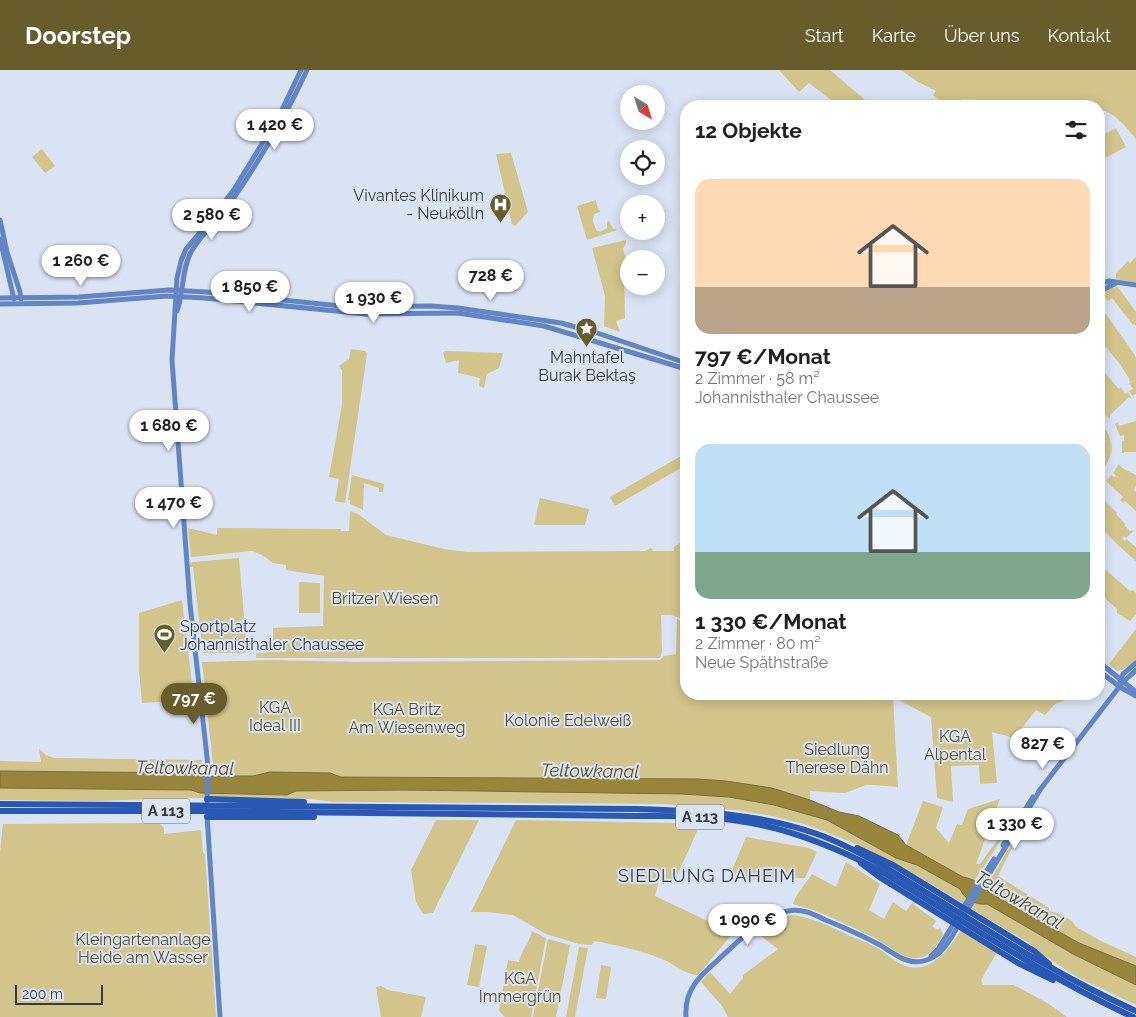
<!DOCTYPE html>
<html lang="de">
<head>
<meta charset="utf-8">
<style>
  body { margin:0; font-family:Raleway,sans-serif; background:#f2f2f2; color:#202124; height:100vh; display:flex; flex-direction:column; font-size:19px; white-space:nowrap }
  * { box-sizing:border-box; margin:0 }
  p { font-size:16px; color:#757577 }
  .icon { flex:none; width:28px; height:28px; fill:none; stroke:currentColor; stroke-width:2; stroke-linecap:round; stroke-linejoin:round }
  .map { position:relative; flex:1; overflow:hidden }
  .details { position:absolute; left:680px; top:30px; width:425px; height:600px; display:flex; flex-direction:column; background:#fff; border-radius:20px; box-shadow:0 2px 12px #0003 }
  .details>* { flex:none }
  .needle { width:32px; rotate:142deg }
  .controls { position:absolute; left:620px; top:15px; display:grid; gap:10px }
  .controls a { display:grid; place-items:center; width:45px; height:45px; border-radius:50%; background:#fff; box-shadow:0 2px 12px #0003; font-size:25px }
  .scale { position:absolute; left:15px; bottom:12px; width:88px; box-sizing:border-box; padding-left:5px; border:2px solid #373a40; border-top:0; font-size:14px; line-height:18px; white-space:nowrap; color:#373a40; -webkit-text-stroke:4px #dae3f3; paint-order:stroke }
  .price { position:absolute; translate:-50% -42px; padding:0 11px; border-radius:18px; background:#fff; color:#222; font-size:16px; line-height:32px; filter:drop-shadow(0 1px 2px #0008) }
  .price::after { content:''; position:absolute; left:50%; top:30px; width:15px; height:11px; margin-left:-8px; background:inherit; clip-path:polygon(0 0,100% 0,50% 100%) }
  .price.current { background:#675d2a; color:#fff }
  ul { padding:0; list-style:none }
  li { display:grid; align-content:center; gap:10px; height:265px; padding:0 15px }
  li span { display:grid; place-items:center; height:155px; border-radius:15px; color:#555 }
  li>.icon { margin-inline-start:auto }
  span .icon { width:90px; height:90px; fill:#fffc; stroke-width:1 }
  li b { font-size:21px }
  h2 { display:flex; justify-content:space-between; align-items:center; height:60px; padding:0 15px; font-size:21px }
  header { display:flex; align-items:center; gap:30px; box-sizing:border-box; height:70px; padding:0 25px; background:#675d2a; color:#fff }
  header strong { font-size:24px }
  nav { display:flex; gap:28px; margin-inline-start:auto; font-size:18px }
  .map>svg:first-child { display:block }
</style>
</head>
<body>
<header>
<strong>Doorstep</strong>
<nav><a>Start</a><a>Karte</a><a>Über uns</a><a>Kontakt</a></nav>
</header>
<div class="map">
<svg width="1136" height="947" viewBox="0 0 1136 947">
  <rect width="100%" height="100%" fill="#dae3f3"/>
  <g fill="#d1c58b">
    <polygon points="779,0 830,0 872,36 839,36 809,13 799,22"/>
    <path d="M 901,0 L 1136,0 L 1136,69 C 1125,56 1116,43 1099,39 L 1099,36 L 1037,35 L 1033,36 L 1032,34 L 962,29 L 957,36 L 945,36 L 933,25 L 936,21 L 918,12 Z"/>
    <polygon points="1116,58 1126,77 1099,91 1099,67"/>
    <polygon points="42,79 55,96 45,103 32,87"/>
    <polygon points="511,83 528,142 515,156 512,154 496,84"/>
    <polygon points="596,130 597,136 600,142 594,144 593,151 596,160 600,162 607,158 607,152 609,151 613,159 616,159 617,160 587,170 577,136"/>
    <polygon points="626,170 626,173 623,179 629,198 629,205 624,210 625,248 616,251 620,262 604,256 605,226 592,178"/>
    <polygon points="1136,187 1136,213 1116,209 1116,203 1128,191 1130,193"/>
    <polygon points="1118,217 1136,242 1136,256 1134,254 1133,255 1112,228 1108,231 1103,224 1111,218"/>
    <polygon points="1106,244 1134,284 1136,288 1136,324 1133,325 1134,328 1129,321 1133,319 1129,313 1135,310 1129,312 1130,310 1120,294 1099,269 1099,254 1105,261 1099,252 1099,249"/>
    <polygon points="351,279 365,281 367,284 345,433 335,431 339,409 329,407 342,335 342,300 339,296 349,289"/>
    <polygon points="445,281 503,283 499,298 487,304 484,318 479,316 480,308 458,303 459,290 446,293 443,283"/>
    <polygon points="1099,298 1102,302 1103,301 1119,319 1121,317 1125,324 1128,322 1132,329 1129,327 1110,345 1110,349 1099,340 1102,337 1100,336 1099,337"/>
    <polygon points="1136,351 1136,382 1124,382 1124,383 1122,383 1122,371 1124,370 1124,365 1120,366 1115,354 1118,352 1119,356"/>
    <path d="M 1099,352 C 1115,367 1116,388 1099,402 Z"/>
    <polygon points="686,383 686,395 615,436 610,427"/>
    <polygon points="1119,394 1122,398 1136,405 1136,416 1134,420 1136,422 1136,441 1125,431 1123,433 1120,430 1123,427 1106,411 1111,405 1114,407 1116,406 1125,413 1113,403"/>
    <polygon points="352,405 384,414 383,422 379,422 379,418 364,413 363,440 350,434 350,430 348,430"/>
    <polygon points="1099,425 1117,443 1116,444 1125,454 1124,455 1130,461 1132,460 1133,461 1126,468 1124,466 1122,468 1125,471 1126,469 1136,477 1136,491 1119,476 1099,456"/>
    <polygon points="540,428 589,439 585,455 534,455"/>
    <polygon points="350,441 358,444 386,465 444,479 467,482 645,481 651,478 653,481 674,481 674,477 686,469 686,550 671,545 661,545 662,582 660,588 256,588 256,583 273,582 273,558 323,556 324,506 286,500 286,495 273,493 262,485 252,481 191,487 188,458 217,465 217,458 340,459 341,461 349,461"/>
    <polygon points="239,488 247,581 246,583 203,583 193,497 190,497 190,494 192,492"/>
    <polygon points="1099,494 1130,521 1133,520 1136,523 1136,544 1130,551 1117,543 1117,539 1099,523"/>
    <polygon points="299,512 320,513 320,543 299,543"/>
    <polygon points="182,530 194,630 142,633 139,601 139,543"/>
    <polygon points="677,549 686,552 686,624 1074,624 1077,626 1055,634 1045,645 1036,640 1014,668 992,662 997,713 980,714 979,695 951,696 953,732 937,728 931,647 893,627 898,717 873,715 866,715 845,723 810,721 810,730 772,718 726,711 689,709 341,707 330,703 270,702 253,706 214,705 202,592 273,590 352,592 660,590 664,586 676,584"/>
    <polygon points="1136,559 1136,590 1122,600 1117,601 1109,594"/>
    <polygon points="39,679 46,685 54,688 202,690 201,706 185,703 0,701 0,691 41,692"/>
    <path d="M 0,718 L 191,720 L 200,723 L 287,725 L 296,721 L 405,720 L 682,724 L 729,727 L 774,735 L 827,750 L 896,788 L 917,795 L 960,819 C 965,830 975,835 987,834 L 1073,884 L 1136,915 L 1136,935 L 1077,907 L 1034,879 L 1029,873 C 960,833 893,786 818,759 C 767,741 714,737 661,734 L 333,732 L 311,729 L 184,728 L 98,731 L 0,730 Z"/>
    <polygon points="1000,729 976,794 980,794 998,769 1003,767 974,811 968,808 963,807 906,775 923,731 943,737 936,758 949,773 957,754 962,755 968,739"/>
    <polygon points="436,750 479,750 433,843 423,844 416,832 411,800"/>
    <path d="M 516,750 L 682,753 L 699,757 L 675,810 L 659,811 L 655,826 L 733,863 L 698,905 C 686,905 674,894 662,889 C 641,880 616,875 594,871 L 592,875 L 579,874 L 546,864 L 513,845 L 487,842 L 471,842 Z"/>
    <polygon points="159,753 164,758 164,764 201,760 203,782 205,784 216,947 0,947 0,782 3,754"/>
    <polygon points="746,767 809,778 817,782 805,808 728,810"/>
    <polygon points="1012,773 1012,778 998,806 1049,838 1049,841 1061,844 1072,851 1076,857 1101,871 1136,887 1136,896 1079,873 990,823 986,818"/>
    <path d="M 846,792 L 880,814 L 869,840 L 884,849 L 893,832 L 906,841 L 912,833 L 936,851 L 932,857 L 911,844 L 938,860 L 940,857 L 943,865 C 937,875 932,886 918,888 C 902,890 887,874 873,867 C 848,855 821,841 793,834 C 796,824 806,813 812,804 L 836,817 Z"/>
    <path d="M 792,845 C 812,847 831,857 850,866 C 860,870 868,873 877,878 C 886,883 894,891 903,895 C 930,906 949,879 961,860 L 997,882 L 981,910 L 983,915 L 1014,915 L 1049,934 L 1067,947 L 728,947 L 722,936 L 701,912 L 710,902 L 730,924 L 743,908 L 743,905 L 778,879 L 757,863 L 758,861 L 770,852 Z"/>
    <path d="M 532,861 L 546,868 L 531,947 L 505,947 L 499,941 L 508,890 L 519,892 C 521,881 529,873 532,861 Z"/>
    <polygon points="548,869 570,875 556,947 533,947"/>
    <polygon points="475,874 487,876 479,917 467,915"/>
    <polygon points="579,877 588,878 575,947 566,947"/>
    <polygon points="601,895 611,897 606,929 596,928"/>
    <polygon points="381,916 388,920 426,927 421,947 381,947 376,917"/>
  </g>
  <path fill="#95863c" stroke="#796f3d" d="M 0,701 L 185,703 L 201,706 L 253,706 L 270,702 L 330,703 L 341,707 L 698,709 L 726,711 L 772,718 L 810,730 L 839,742 L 859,746 L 898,765 L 906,775 L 963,807 C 972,808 985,816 990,823 L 1079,873 L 1136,896 L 1136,915 L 1073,884 L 987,834 C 975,835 965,830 960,819 L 917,795 L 896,788 L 827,750 L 774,735 L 729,727 L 682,724 L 405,720 L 296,721 L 287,725 L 200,723 L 191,720 L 0,718 Z"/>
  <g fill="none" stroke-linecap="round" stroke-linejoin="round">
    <g stroke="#6285c6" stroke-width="5">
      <polyline points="0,150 7,182 20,222 21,229"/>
      <polyline points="0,169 14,229"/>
      <polyline points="1099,214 1109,211 1136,215"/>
      <polyline points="1099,222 1116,213"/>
      <polyline points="0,228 79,227 169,220 206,222 350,237 431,236 458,238 561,253 597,263 686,293"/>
      <polyline points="0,234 78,233 167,226 205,228 366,244 458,243 544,256 686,299"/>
      <path d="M 177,241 C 184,223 181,201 191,182 C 201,164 219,149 231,132 C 260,90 286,46 307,0"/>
      <polyline points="1099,592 1136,622"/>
      <polyline points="1099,601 1120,617 1136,626"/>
      <polyline points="1120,611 1123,604 1136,593"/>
      <polyline points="1039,721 1123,612 1136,600"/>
      <polyline points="207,731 208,696 190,534 172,290 177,208 181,191 186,179 217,142 235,118 279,46 301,0"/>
      <polyline points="207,745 220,947"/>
      <polyline points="1003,775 1033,727"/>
      <polyline points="961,841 994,789"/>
      <polyline points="965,844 1040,720"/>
      <polyline points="931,886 938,879 956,850"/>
      <path d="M 686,947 C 684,920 699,907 718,890 C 737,873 762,845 788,841 C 803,838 815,845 828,851 C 845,858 863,866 880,875 C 889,880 899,889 910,891 C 918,893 928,891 935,886 C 946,879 953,864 960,853"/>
    </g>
    <g stroke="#2958b5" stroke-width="6">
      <polyline points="207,729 304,732"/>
      <path d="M 0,734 L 636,739 C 698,741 758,743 817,764 C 840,772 862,784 883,796 C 966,846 1047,901 1136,941"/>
      <path d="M 0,741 L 197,741 L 636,746 C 670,746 705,745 739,751 C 789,758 835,777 879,800 C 963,851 1044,906 1133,947"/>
      <polyline points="207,747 314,747"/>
      <polyline points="857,778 893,795 1034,881 1049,894"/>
      <polyline points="861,793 881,808 1018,893 1053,910"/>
    </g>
  </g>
  <defs>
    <symbol id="hospital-pin" viewBox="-11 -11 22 30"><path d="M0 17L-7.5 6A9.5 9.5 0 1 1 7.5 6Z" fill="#675d2a" stroke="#dae3f3"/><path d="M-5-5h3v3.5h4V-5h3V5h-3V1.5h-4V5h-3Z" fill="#fff"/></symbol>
    <symbol id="sight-pin" viewBox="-11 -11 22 30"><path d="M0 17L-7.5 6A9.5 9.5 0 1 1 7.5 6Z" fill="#675d2a" stroke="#dae3f3"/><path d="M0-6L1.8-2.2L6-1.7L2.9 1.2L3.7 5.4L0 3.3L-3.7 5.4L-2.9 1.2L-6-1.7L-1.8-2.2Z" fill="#fff"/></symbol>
    <symbol id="stadium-pin" viewBox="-11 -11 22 30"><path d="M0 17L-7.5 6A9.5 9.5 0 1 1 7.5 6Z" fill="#675d2a" stroke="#dae3f3"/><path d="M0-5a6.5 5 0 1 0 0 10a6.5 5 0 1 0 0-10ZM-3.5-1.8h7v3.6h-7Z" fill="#fff"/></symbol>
  </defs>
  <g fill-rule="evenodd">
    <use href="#hospital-pin" x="488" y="122" width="25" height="34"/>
    <use href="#sight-pin" x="574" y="246" width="25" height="34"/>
    <use href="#stadium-pin" x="152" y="552" width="25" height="34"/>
  </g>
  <g text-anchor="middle" stroke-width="4" stroke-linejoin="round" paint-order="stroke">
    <g fill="#dae3f3" stroke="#686d76" stroke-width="1">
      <rect x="142" y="728.5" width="48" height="25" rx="4"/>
      <rect x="676" y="734.5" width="48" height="25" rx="4"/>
    </g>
    <g font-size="15" font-weight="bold" fill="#373a40">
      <text x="166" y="746">A 113</text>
      <text x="700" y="752">A 113</text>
    </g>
    <g font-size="16" fill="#373a40" stroke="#dae3f3" text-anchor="end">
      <text x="484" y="131">Vivantes Klinikum<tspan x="484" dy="18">- Neukölln</tspan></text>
      <text x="587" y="293" text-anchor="middle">Mahntafel<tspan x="587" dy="18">Burak Bektaş</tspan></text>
      <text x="180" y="562" text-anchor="start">Sportplatz<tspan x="180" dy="18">Johannisthaler Chaussee</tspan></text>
    </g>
    <g font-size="16" fill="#5d521a" stroke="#dae3f3">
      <text x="385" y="534">Britzer Wiesen</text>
      <text x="275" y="643">KGA<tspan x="275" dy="18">Ideal III</tspan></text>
      <text x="407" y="645">KGA Britz<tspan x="407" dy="18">Am Wiesenweg</tspan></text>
      <text x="568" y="656">Kolonie Edelweiß</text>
      <text x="955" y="672">KGA<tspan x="955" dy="18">Alpental</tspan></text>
      <text x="837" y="685">Siedlung<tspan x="837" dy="18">Therese Dähn</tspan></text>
      <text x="143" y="875">Kleingartenanlage<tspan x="143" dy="18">Heide am Wasser</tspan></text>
      <text x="520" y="914">KGA<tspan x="520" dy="18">Immergrün</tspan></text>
    </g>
    <g font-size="18" font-style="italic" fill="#5a4f16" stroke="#dae3f3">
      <text transform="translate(185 698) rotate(1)" y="6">Teltowkanal</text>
      <text transform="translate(590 701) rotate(1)" y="6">Teltowkanal</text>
      <text transform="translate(1019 830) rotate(30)" y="6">Teltowkanal</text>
    </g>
    <g font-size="18" letter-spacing="1" fill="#373a40" stroke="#dae3f3">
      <text x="707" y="812">SIEDLUNG DAHEIM</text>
    </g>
  </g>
</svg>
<div class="controls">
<a><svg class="needle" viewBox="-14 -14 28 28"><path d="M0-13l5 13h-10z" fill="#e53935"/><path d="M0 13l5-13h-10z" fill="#757577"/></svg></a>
<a><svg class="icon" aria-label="locate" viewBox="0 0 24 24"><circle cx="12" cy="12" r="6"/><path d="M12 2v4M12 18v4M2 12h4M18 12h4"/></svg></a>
<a>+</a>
<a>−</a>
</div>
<div class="scale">200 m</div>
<b class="price" style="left:275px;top:81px">1 420 €</b>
<b class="price" style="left:212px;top:171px">2 580 €</b>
<b class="price" style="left:81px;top:217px">1 260 €</b>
<b class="price" style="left:491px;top:232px">728 €</b>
<b class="price" style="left:250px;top:243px">1 850 €</b>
<b class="price" style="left:374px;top:254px">1 930 €</b>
<b class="price" style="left:169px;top:382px">1 680 €</b>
<b class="price" style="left:174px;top:459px">1 470 €</b>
<b class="price current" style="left:194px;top:655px">797 €</b>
<b class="price" style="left:1043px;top:700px">827 €</b>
<b class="price" style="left:1015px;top:780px">1 330 €</b>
<b class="price" style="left:748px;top:876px">1 090 €</b>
<section class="details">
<h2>12 Objekte<svg class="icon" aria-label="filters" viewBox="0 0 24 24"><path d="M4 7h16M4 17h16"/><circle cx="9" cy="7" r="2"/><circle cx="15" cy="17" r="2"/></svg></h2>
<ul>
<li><span style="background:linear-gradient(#ffd9b3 70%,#b9a48a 0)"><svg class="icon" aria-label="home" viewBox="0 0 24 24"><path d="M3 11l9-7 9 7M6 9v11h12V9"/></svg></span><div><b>797 €/Monat</b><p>2 Zimmer · 58 m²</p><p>Johannisthaler Chaussee</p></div></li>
<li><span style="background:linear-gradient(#bfe0f5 70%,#7fa58c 0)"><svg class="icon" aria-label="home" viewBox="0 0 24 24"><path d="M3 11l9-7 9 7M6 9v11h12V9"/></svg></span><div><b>1 330 €/Monat</b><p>2 Zimmer · 80 m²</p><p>Neue Späthstraße</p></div></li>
</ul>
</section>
</div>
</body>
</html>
